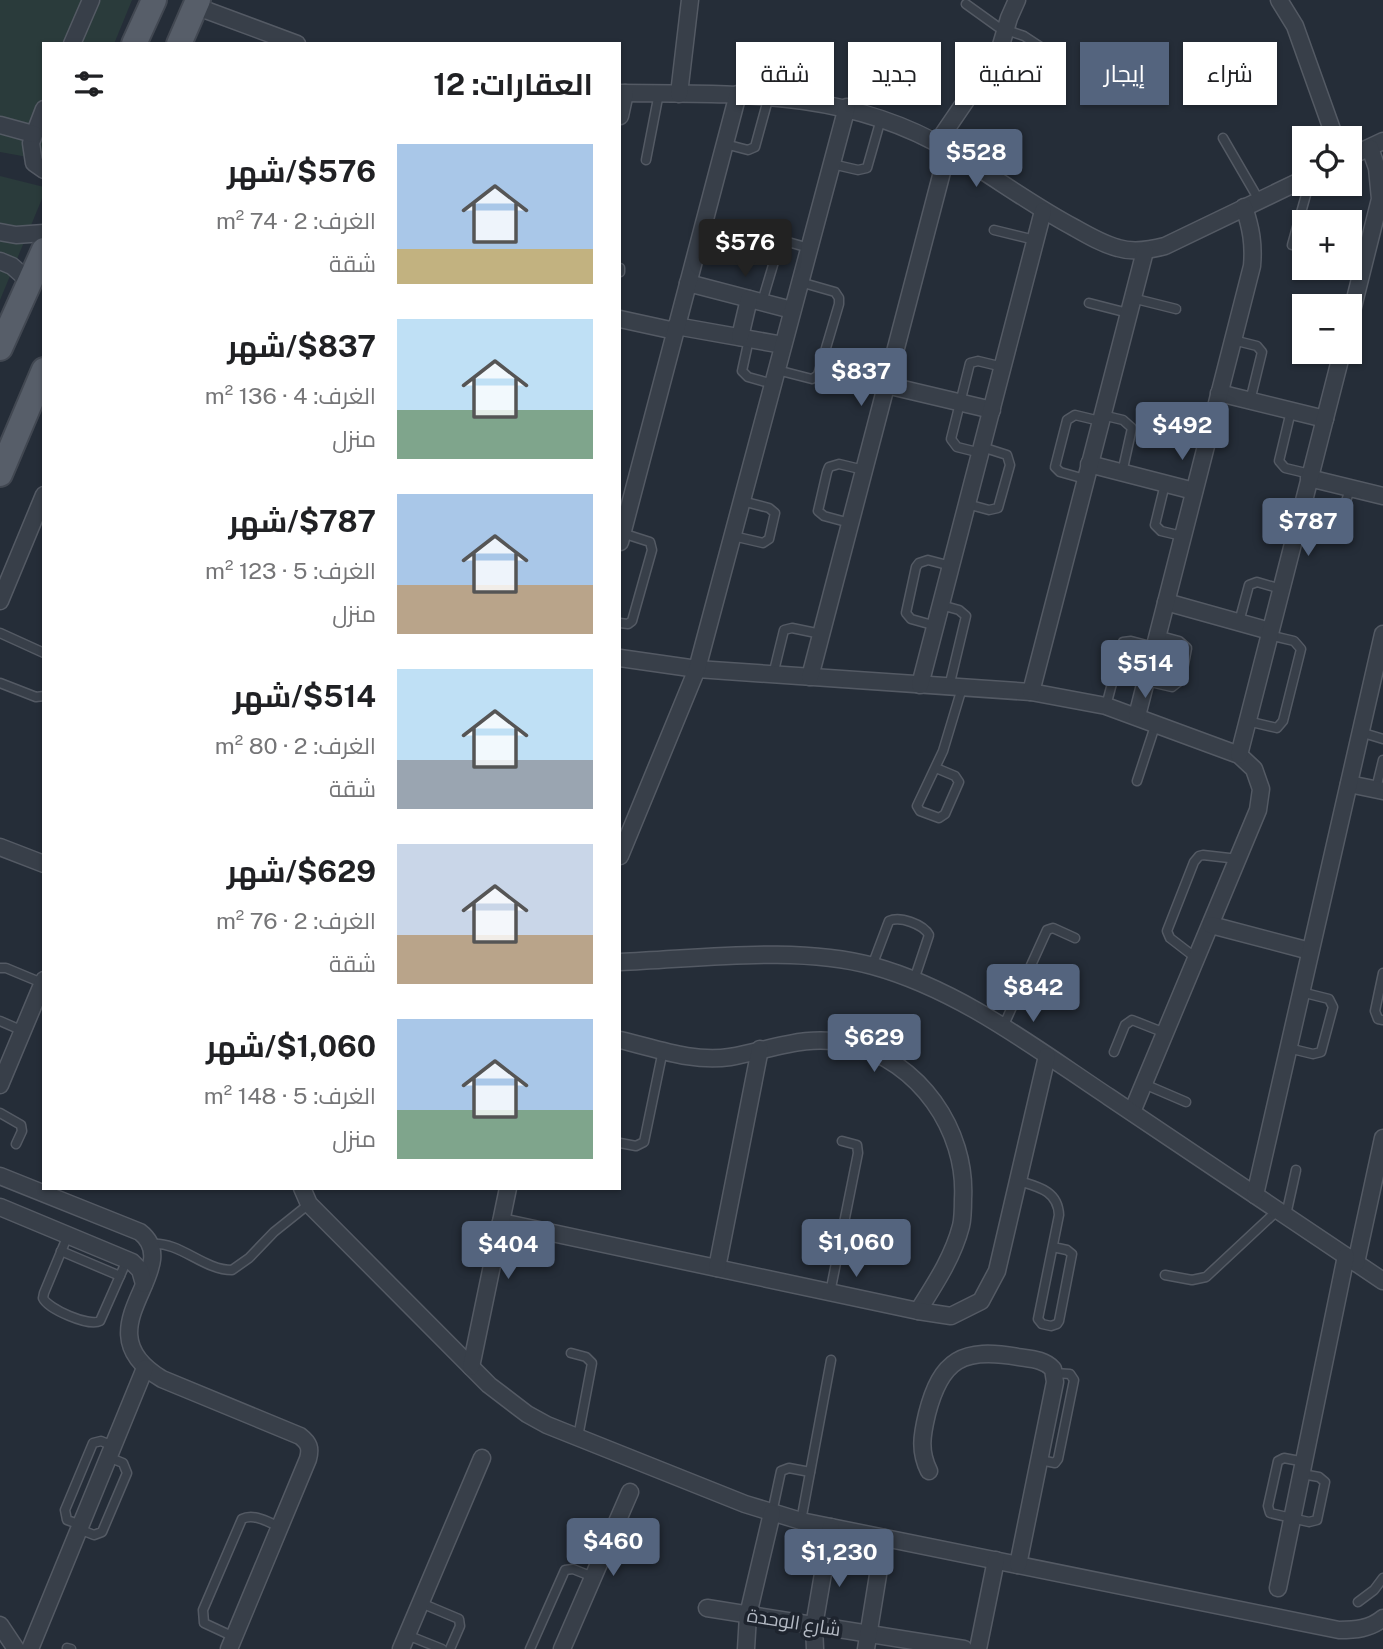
<!DOCTYPE html>
<html lang="ar">
<head>
<meta charset="utf-8">
<style>
  body { margin:0; font-family:"Public Sans",Cairo,sans-serif; background:#f6f6f6; color:#202124; direction:rtl; height:100vh; display:flex; flex-direction:column; font-size:26px; white-space:nowrap }
  * { box-sizing:border-box; margin:0 }
  p { font-size:23px; color:#757577 }
  .icon { flex:none; width:38px; height:38px; fill:none; stroke:currentColor; stroke-width:2; stroke-linecap:round; stroke-linejoin:round }
  .map { position:relative; flex:1; overflow:hidden; direction:ltr }
  .side { position:absolute; left:42px; top:42px; width:579px; height:1148px; display:flex; flex-direction:column; background:#fff; border-radius:0px; box-shadow:0 2px 5px #0004; direction:rtl }
  .side>* { flex:none }
  .hud { position:absolute; left:642px; top:42px; width:635px; height:63px; direction:rtl; display:flex; gap:14px }
  .fabs { position:absolute; left:1292px; top:126px; display:grid; gap:14px }
  .fabs a { display:grid; place-items:center; width:70px; height:70px; border-radius:0px; background:#fff; box-shadow:0 2px 5px #0004; font-size:35px }
  .price { position:absolute; translate:-50% -60px; padding:0 16px; border-radius:7px; background:#54647e; color:#fff; font-size:23px; line-height:46px; filter:drop-shadow(0 2px 4px #0008) }
  .price::after { content:''; position:absolute; left:50%; top:42px; width:21px; height:16px; margin-left:-10px; background:inherit; clip-path:polygon(0 0,100% 0,50% 100%) }
  .price.on { background:#222; color:#fff }
  ul { padding:0; list-style:none }
  li { display:flex; align-items:center; gap:21px; height:175px; padding:0 28px }
  li span { display:grid; place-items:center; flex:none; width:196px; height:140px; border-radius:0px; color:#555 }
  li>.icon { margin-inline-start:auto }
  span .icon { width:84px; height:84px; fill:#fffc; stroke-width:1 }
  li b { font-size:30px }
  h2 { display:flex; justify-content:space-between; align-items:center; height:84px; padding:0 28px; font-size:30px }
  .pill { padding:0 24px; border-radius:0px; background:#fff; box-shadow:0 2px 5px #0004; font-size:24px; line-height:63px }
  .pill.on { background:#54647e; color:#fff }
  .map>svg:first-child { display:block }
</style>
</head>
<body>
<div class="map">
<svg width="1383" height="1649" viewBox="0 0 1383 1649">
  <rect width="100%" height="100%" fill="#252d38"/>
  <g fill="#2a3b3b">
    <polygon points="0,0 132,0 114,44 44,44 44,160 0,152"/>
    <polygon points="0,176 44,187 44,194 0,300"/>
  </g>
  <g fill="none" stroke-linecap="round" stroke-linejoin="round">
    <defs>
      <g id="lane">
        <polyline points="966,4 998,27 1024,36 1053,55"/>
        <polyline points="1223,138 1259,200"/>
        <polyline points="725,144 748,150 755,147 769,96"/>
        <polyline points="646,160 659,93"/>
        <polyline points="832,164 858,170 867,168 881,119"/>
        <polyline points="994,230 1035,240"/>
        <polyline points="1292,245 1309,184"/>
        <polyline points="620,268 620,272"/>
        <polyline points="1132,298 1176,309"/>
        <polyline points="762,302 779,245 788,242 809,248"/>
        <polyline points="1089,303 1128,313"/>
        <polyline points="749,339 742,371 748,377 773,384"/>
        <polyline points="1233,340 1257,346 1262,352 1250,401"/>
        <polyline points="777,370 812,379 818,375 839,304 839,298 835,292 800,282"/>
        <polyline points="1291,411 1279,461 1285,468 1310,474"/>
        <polyline points="1102,415 1123,420 1132,428 1122,473"/>
        <polyline points="981,453 957,447 951,439 970,363 978,361 1003,367"/>
        <polyline points="1085,479 1060,472 1055,467 1067,420 1075,415 1100,421"/>
        <polyline points="1165,484 1155,525 1161,531 1182,536"/>
        <polyline points="967,504 989,510 998,508 1010,465 1007,455 982,447"/>
        <polyline points="850,523 824,516 818,511 827,472 829,467 839,464 864,470"/>
        <polyline points="1298,523 1333,532 1338,529 1350,488"/>
        <polyline points="733,536 763,543 769,539 775,513 769,508 742,501"/>
        <polyline points="941,605 959,610 966,616 949,687"/>
        <polyline points="1239,622 1249,585 1257,582 1281,589"/>
        <polyline points="620,623 628,624 632,621 652,550 650,542 622,533"/>
        <polyline points="936,626 911,619 906,613 916,567 919,563 928,560 951,566"/>
        <polyline points="0,633 44,653"/>
        <polyline points="773,675 784,630 792,628 821,634"/>
        <polyline points="1146,681 1172,687 1181,680 1187,648 1179,641 1157,635"/>
        <polyline points="0,683 36,697 44,696"/>
        <polyline points="1106,706 1123,642 1131,641 1154,647"/>
        <polyline points="1247,721 1277,728 1283,721 1301,649 1294,641 1269,635"/>
        <polyline points="1360,732 1383,739"/>
        <polyline points="936,768 955,776 959,782 945,814 939,818 920,811 917,806 943,751 962,688"/>
        <polyline points="1137,781 1156,723"/>
        <polyline points="1376,789 1383,760"/>
        <polyline points="1196,958 1170,938 1167,931 1194,862 1199,856 1203,855 1238,859"/>
        <path d="M 872,966 L 889,921 C 900,916 923,924 929,935 L 914,980"/>
        <polyline points="0,968 6,968 42,983"/>
        <polyline points="1383,973 1375,1011 1378,1019 1383,1020"/>
        <polyline points="0,1021 23,1031"/>
        <polyline points="1003,1027 1047,930 1053,928 1075,938"/>
        <polyline points="1288,1048 1313,1054 1321,1052 1333,1007 1329,999 1301,992"/>
        <polyline points="1114,1052 1125,1025 1132,1020 1165,1033"/>
        <polyline points="1144,1084 1186,1102"/>
        <polyline points="0,1113 21,1125 22,1131 16,1144"/>
        <polyline points="620,1143 636,1146 644,1142 663,1050"/>
        <path d="M 1019,1181 C 1039,1187 1058,1191 1059,1215 L 1038,1319 L 1042,1324 L 1051,1326 L 1057,1324 L 1059,1321 L 1072,1254 L 1067,1250 L 1053,1247"/>
        <polyline points="1286,1215 1296,1170"/>
        <path d="M 68,1235 L 44,1293 L 43,1298 C 48,1309 89,1327 100,1321 L 127,1260"/>
        <path d="M 151,1244 C 180,1241 203,1270 232,1270 L 249,1258 L 274,1232 L 309,1204"/>
        <polyline points="61,1251 120,1276"/>
        <polyline points="1165,1275 1192,1280 1206,1277 1278,1210"/>
        <polyline points="830,1293 858,1153 857,1145 842,1141"/>
        <polyline points="571,1353 586,1357 592,1363 578,1437"/>
        <polyline points="1040,1460 1055,1463 1058,1459 1074,1380 1070,1374 1055,1373"/>
        <polyline points="1302,1474 1319,1477 1325,1482 1317,1520 1309,1522 1270,1513 1268,1506 1278,1461 1284,1458 1305,1462"/>
        <polyline points="772,1513 781,1471 789,1468 810,1472"/>
        <polyline points="801,1521 831,1360"/>
        <polyline points="81,1525 67,1520 65,1510 93,1443 101,1441 113,1446"/>
        <polyline points="79,1529 94,1535 102,1532 127,1473 123,1463 108,1457"/>
        <polyline points="1358,1602 1374,1590 1383,1578"/>
        <polyline points="421,1603 459,1619 460,1626 450,1649"/>
        <polyline points="407,1635 442,1649"/>
        <path d="M 234,1637 L 204,1623 L 203,1610 L 242,1519 C 254,1513 268,1522 280,1527"/>
        <polyline points="67,1648 71,1649"/>
        <polyline points="530,1649 565,1570 573,1569 593,1577"/>
      </g>
      <g id="street">
        <polyline points="1279,0 1295,26 1335,138"/>
        <polyline points="195,6 297,44"/>
        <polyline points="72,44 91,0"/>
        <path d="M 620,93 C 734,94 847,89 949,150 C 992,175 1031,205 1075,228 C 1089,236 1103,244 1118,248 C 1134,253 1150,250 1165,246 L 1304,179"/>
        <polyline points="679,94 690,0"/>
        <polyline points="44,109 31,143 34,163 44,170"/>
        <polyline points="620,116 625,93"/>
        <polyline points="0,125 33,134"/>
        <polyline points="937,143 999,52 1009,18 1017,0"/>
        <polyline points="1349,157 1383,141"/>
        <polyline points="0,232 16,235 44,233"/>
        <polyline points="0,261 12,266 30,282"/>
        <polyline points="688,283 792,310"/>
        <polyline points="620,319 675,331"/>
        <polyline points="1349,323 1380,199 1377,168 1370,148"/>
        <polyline points="676,326 783,345"/>
        <polyline points="740,337 749,299"/>
        <polyline points="886,385 992,410"/>
        <polyline points="1219,393 1325,419"/>
        <polyline points="1089,464 1194,491"/>
        <polyline points="1309,478 1383,496"/>
        <polyline points="620,542 738,94"/>
        <polyline points="0,601 44,495"/>
        <polyline points="1166,602 1270,631"/>
        <polyline points="620,658 697,669 1031,692 1106,706 1239,755 1254,769 1261,789 1258,810 1132,1112"/>
        <polyline points="810,677 948,149"/>
        <polyline points="920,685 1043,211"/>
        <polyline points="1031,692 1145,251"/>
        <path d="M 1137,716 L 1252,266 C 1254,244 1251,228 1244,207"/>
        <polyline points="1239,755 1342,352"/>
        <polyline points="1349,784 1383,791"/>
        <polyline points="0,847 44,864"/>
        <polyline points="620,856 697,669 847,107"/>
        <polyline points="1211,925 1310,951"/>
        <path d="M 620,962 C 699,959 797,945 873,966 C 960,990 1035,1048 1109,1097 C 1201,1158 1292,1220 1383,1281"/>
        <path d="M 620,1040 C 655,1048 693,1063 730,1057 C 772,1050 806,1033 850,1044 C 919,1061 967,1130 963,1199 C 963,1208 963,1218 961,1226 C 953,1257 935,1284 918,1311"/>
        <polyline points="0,1085 44,980"/>
        <path d="M 0,1176 L 140,1232 C 187,1269 78,1329 162,1379 L 300,1436 C 309,1443 311,1448 308,1459 L 229,1649"/>
        <path d="M 302,1188 L 309,1204 L 489,1385 L 527,1414 L 547,1425 L 745,1504 L 801,1521 L 1339,1630 C 1355,1630 1370,1629 1383,1618"/>
        <polyline points="1255,1195 1383,634"/>
        <polyline points="0,1207 132,1262 140,1270 144,1284"/>
        <polyline points="501,1222 918,1311 951,1316 981,1301 997,1271 1047,1056"/>
        <polyline points="1356,1263 1383,1138"/>
        <polyline points="717,1268 760,1049"/>
        <polyline points="471,1367 508,1188"/>
        <path d="M 929,1471 C 919,1451 922,1435 927,1414 C 941,1359 963,1347 1018,1357 C 1030,1359 1044,1359 1053,1369 L 1055,1382 L 1018,1565"/>
        <polyline points="1278,1588 1346,1256"/>
        <polyline points="707,1608 964,1649"/>
        <polyline points="0,1625 16,1649"/>
        <polyline points="30,1649 145,1368"/>
        <polyline points="401,1649 482,1458"/>
        <polyline points="562,1649 630,1492"/>
        <polyline points="746,1649 748,1615 772,1513"/>
        <polyline points="815,1649 814,1626 831,1527"/>
        <polyline points="866,1649 884,1538"/>
        <polyline points="978,1649 996,1560"/>
      </g>
      <g id="primary">
        <polyline points="134,44 154,0"/>
        <polyline points="179,44 198,0"/>
        <polyline points="0,348 44,250"/>
        <polyline points="0,474 44,370"/>
      </g>
    </defs>
    <use href="#lane" stroke="#545a64" stroke-width="11"/>
    <use href="#street" stroke="#545a64" stroke-width="19"/>
    <use href="#primary" stroke="#424852" stroke-width="28"/>
    <use href="#lane" stroke="#383f49" stroke-width="8"/>
    <use href="#street" stroke="#383f49" stroke-width="16"/>
    <use href="#primary" stroke="#575e69" stroke-width="24"/>
  </g>
  <g text-anchor="middle" stroke-width="7" stroke-linejoin="round" paint-order="stroke">
    <g font-size="19" fill="#b4bac4" stroke="#1e242e">
      <text transform="translate(794 1622) rotate(9)" y="7">شارع الوحدة</text>
    </g>
  </g>
</svg>
<div class="fabs">
<a><svg class="icon" aria-label="locate" viewBox="0 0 24 24"><circle cx="12" cy="12" r="6"/><path d="M12 2v4M12 18v4M2 12h4M18 12h4"/></svg></a>
<a>+</a>
<a>−</a>
</div>
<b class="price" style="left:976px;top:189px">$528</b>
<b class="price on" style="left:745px;top:279px">$576</b>
<b class="price" style="left:861px;top:408px">$837</b>
<b class="price" style="left:1182px;top:462px">$492</b>
<b class="price" style="left:1308px;top:558px">$787</b>
<b class="price" style="left:1145px;top:700px">$514</b>
<b class="price" style="left:1033px;top:1024px">$842</b>
<b class="price" style="left:874px;top:1074px">$629</b>
<b class="price" style="left:856px;top:1279px">$1,060</b>
<b class="price" style="left:508px;top:1281px">$404</b>
<b class="price" style="left:613px;top:1578px">$460</b>
<b class="price" style="left:839px;top:1589px">$1,230</b>
<div class="hud">
<a class="pill">شراء</a>
<a class="pill on">إيجار</a>
<a class="pill">تصفية</a>
<a class="pill">جديد</a>
<a class="pill">شقة</a>
</div>
<section class="side">
<h2>العقارات: 12<svg class="icon" aria-label="filters" viewBox="0 0 24 24"><path d="M4 7h16M4 17h16"/><circle cx="9" cy="7" r="2"/><circle cx="15" cy="17" r="2"/></svg></h2>
<ul>
<li><span style="background:linear-gradient(#a9c7e8 75%,#c2b280 0)"><svg class="icon" aria-label="home" viewBox="0 0 24 24"><path d="M3 11l9-7 9 7M6 9v11h12V9"/></svg></span><div><b>$576/شهر</b><p>الغرف: 2 · 74 m²</p><p>شقة</p></div></li>
<li><span style="background:linear-gradient(#bfe0f5 65%,#7fa58c 0)"><svg class="icon" aria-label="home" viewBox="0 0 24 24"><path d="M3 11l9-7 9 7M6 9v11h12V9"/></svg></span><div><b>$837/شهر</b><p>الغرف: 4 · 136 m²</p><p>منزل</p></div></li>
<li><span style="background:linear-gradient(#a9c7e8 65%,#b9a48a 0)"><svg class="icon" aria-label="home" viewBox="0 0 24 24"><path d="M3 11l9-7 9 7M6 9v11h12V9"/></svg></span><div><b>$787/شهر</b><p>الغرف: 5 · 123 m²</p><p>منزل</p></div></li>
<li><span style="background:linear-gradient(#bfe0f5 65%,#9aa5b1 0)"><svg class="icon" aria-label="home" viewBox="0 0 24 24"><path d="M3 11l9-7 9 7M6 9v11h12V9"/></svg></span><div><b>$514/شهر</b><p>الغرف: 2 · 80 m²</p><p>شقة</p></div></li>
<li><span style="background:linear-gradient(#c9d6e8 65%,#b9a48a 0)"><svg class="icon" aria-label="home" viewBox="0 0 24 24"><path d="M3 11l9-7 9 7M6 9v11h12V9"/></svg></span><div><b>$629/شهر</b><p>الغرف: 2 · 76 m²</p><p>شقة</p></div></li>
<li><span style="background:linear-gradient(#a9c7e8 65%,#7fa58c 0)"><svg class="icon" aria-label="home" viewBox="0 0 24 24"><path d="M3 11l9-7 9 7M6 9v11h12V9"/></svg></span><div><b>$1,060/شهر</b><p>الغرف: 5 · 148 m²</p><p>منزل</p></div></li>
</ul>
</section>
</div>
</body>
</html>
